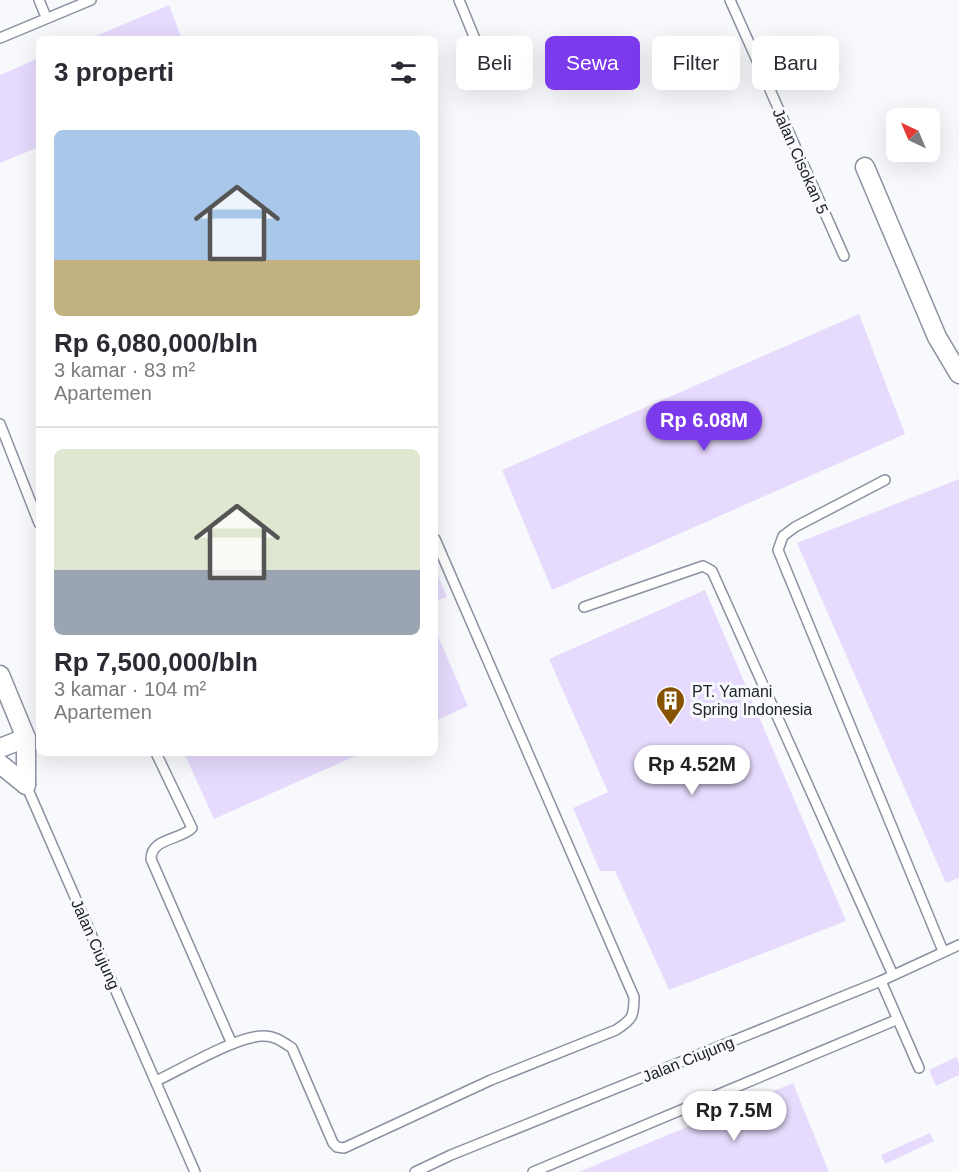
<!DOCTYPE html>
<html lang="id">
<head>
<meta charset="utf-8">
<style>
  body { margin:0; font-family:Helvetica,sans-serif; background:#f2f2f3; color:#2b2b33; height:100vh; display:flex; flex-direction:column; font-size:22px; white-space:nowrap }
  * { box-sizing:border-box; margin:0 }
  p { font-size:20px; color:#7c7c81 }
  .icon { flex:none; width:33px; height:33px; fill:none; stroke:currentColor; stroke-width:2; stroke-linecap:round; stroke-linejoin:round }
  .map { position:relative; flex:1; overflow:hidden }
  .sheet { position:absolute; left:36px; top:36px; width:402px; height:720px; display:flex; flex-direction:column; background:#fff; border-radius:9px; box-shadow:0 6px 24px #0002 }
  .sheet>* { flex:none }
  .banner { position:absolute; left:456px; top:36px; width:412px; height:54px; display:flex; gap:12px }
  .needle { width:39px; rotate:316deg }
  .buttons { position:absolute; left:886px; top:108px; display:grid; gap:12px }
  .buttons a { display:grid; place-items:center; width:54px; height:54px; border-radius:9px; background:#fff; box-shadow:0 6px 24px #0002; font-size:30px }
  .price { position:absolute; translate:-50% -51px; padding:0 14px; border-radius:21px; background:#fff; color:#222; font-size:20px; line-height:39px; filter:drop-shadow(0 2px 3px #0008) }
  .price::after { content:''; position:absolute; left:50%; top:36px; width:18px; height:14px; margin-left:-9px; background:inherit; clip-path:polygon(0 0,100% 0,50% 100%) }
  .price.active { background:#7c3aed; color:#fff }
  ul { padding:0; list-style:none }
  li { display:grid; align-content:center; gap:12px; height:318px; padding:0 18px }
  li+li { border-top:2px solid #e1e1e2 }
  li span { display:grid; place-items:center; height:186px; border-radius:9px; color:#555 }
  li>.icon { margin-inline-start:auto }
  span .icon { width:108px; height:108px; fill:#fffc; stroke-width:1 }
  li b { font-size:26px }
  h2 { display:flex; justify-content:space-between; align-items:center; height:72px; padding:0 18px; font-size:26px }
  .chip { padding:0 21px; border-radius:9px; background:#fff; box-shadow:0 6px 24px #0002; font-size:21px; line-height:54px }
  .chip.active { background:#7c3aed; color:#fff }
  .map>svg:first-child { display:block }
</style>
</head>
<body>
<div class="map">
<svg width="959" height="1172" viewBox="0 0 959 1172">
  <rect width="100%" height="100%" fill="#f8f9fd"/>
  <g fill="#e7dbfd">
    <polygon points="169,5 182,39 89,39"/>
    <polygon points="39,58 39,147 0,163 0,75"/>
    <polygon points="859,314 905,434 552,590 502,470"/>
    <polygon points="959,479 959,878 946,883 797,543"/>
    <polygon points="435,569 447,597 435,601"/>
    <polygon points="705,590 846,921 669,990 615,871 600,871 573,808 608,792 549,659"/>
    <polygon points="435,629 468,706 435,721"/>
    <polygon points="184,753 362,753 214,819"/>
    <polygon points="956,1057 959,1063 959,1075 936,1086 929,1070"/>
    <polygon points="793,1083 829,1172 579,1172"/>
    <polygon points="930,1133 934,1141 885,1164 881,1155"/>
  </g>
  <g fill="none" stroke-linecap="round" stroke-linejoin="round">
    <defs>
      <g id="lane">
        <polyline points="39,0 46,17"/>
        <polyline points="459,0 487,68"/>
        <polyline points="730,0 844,256"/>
        <polyline points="0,38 91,0"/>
        <polyline points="0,424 39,523"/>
        <polyline points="885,480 795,527 783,536 778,550 943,951"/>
        <polyline points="584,607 703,566 712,571 893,975"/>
        <path d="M 156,753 L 192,828 C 181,840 151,838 151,859 L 232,1044"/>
        <polyline points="26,785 195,1172"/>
        <polyline points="881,981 919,1068"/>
        <path d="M 156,1081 C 182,1069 235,1037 262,1036 C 274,1035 283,1042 292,1048 L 333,1143 L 337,1147 L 344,1148 L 491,1080 L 616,1030 C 633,1019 634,1016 634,997 L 435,539"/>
        <polyline points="415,1172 451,1155 881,981 959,945"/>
        <polyline points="533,1172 896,1020"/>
      </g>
      <g id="street">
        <polyline points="865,167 937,337 959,374"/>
        <polyline points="0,675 26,738 26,785"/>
        <polyline points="0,748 26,738"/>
        <polyline points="0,764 26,785"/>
      </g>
    </defs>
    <use href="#lane" stroke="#8b91a2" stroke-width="12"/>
    <use href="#street" stroke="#8b91a2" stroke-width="21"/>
    <use href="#lane" stroke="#fff" stroke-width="9"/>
    <use href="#street" stroke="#fff" stroke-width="18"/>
  </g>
  <defs>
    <symbol id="building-pin" viewBox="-11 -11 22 30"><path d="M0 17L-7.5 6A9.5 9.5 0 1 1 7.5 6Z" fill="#885300" stroke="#f8f9fd"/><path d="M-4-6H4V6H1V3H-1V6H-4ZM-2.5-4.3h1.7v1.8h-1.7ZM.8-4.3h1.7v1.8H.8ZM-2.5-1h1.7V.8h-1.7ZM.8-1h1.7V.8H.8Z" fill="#fff"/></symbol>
  </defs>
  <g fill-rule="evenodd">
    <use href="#building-pin" x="654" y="684" width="33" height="45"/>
  </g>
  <g text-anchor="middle" stroke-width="6" stroke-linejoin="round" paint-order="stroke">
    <g font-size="16" fill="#22242b" stroke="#f8f9fd">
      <text transform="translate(801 161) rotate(66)" y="6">Jalan Cisokan 5</text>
      <text transform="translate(96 944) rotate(66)" y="6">Jalan Ciujung</text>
      <text transform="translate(688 1059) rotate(-22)" y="6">Jalan Ciujung</text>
    </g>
    <g font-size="16" fill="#22242b" stroke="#f8f9fd" text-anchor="start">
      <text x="692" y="697">PT. Yamani<tspan x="692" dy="18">Spring Indonesia</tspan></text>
    </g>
  </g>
</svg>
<div class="buttons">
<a><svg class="needle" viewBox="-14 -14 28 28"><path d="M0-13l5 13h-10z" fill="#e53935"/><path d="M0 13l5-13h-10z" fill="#7c7c81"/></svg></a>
</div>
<b class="price active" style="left:704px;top:452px">Rp 6.08M</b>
<b class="price" style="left:692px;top:796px">Rp 4.52M</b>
<b class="price" style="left:734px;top:1142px">Rp 7.5M</b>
<div class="banner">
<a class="chip">Beli</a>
<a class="chip active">Sewa</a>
<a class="chip">Filter</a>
<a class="chip">Baru</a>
</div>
<section class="sheet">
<h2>3 properti<svg class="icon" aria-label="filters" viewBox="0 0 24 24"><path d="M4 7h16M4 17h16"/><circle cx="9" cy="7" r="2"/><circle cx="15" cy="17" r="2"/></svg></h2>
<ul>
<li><span style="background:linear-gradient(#a9c7e8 70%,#c2b280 0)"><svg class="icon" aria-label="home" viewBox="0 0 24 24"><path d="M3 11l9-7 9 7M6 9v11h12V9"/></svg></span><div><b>Rp 6,080,000/bln</b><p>3 kamar · 83 m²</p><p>Apartemen</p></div></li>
<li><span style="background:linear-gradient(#dfe7d0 65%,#9aa5b1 0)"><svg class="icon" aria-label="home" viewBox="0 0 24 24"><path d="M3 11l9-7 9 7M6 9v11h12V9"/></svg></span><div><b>Rp 7,500,000/bln</b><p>3 kamar · 104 m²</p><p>Apartemen</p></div></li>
</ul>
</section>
</div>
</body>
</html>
